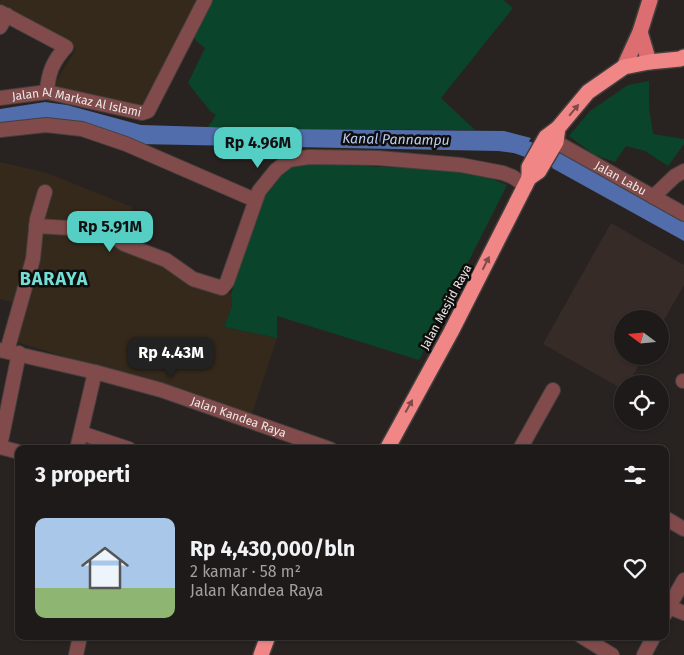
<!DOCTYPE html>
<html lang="id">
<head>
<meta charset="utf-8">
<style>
  body { margin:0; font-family:"Fira Sans",sans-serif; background:#262322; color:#f1f3f6; height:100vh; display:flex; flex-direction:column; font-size:19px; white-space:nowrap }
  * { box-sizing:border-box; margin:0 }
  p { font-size:16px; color:#a1a1a2 }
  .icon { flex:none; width:28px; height:28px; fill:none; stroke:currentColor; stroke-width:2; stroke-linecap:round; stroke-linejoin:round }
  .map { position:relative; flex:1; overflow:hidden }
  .details { position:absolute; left:15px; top:445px; width:654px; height:195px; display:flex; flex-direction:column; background:#1e1a19; border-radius:10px; box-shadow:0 1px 4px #0004,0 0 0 1px #3c3838 }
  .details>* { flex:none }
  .needle { width:32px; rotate:286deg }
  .controls { position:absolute; left:614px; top:310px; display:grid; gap:10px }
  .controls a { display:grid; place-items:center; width:55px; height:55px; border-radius:50%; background:#1e1a19; box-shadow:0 1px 4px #0004,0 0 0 1px #3c3838; font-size:25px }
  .price { position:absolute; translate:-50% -42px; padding:0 11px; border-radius:10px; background:#55cec4; color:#111; font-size:16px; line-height:32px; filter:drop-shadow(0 1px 2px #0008) }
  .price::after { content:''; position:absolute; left:50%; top:30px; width:15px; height:11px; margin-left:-8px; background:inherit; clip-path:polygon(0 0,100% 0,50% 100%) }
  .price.selected { background:#222; color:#fff }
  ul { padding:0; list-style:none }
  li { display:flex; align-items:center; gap:15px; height:125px; padding:0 20px }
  li span { display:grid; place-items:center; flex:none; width:140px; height:100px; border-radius:10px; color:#555 }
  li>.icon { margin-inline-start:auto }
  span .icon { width:60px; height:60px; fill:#fffc; stroke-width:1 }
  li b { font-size:21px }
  h2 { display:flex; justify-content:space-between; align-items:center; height:60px; padding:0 20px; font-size:21px }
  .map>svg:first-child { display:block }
</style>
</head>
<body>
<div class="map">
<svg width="684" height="655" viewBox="0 0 684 655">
  <rect width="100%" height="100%" fill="#282321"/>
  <polygon fill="#362b27" points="611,223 684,265 684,285 660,327 660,319 622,319 622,356 644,356 628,384 622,384 622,389 543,344"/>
  <g fill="#35291b">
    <polygon points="0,0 202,0 145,109 52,88 76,49 0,9"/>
    <polygon points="0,162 47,173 132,207 130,238 177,271 231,294 232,306 224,327 277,338 252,414 7,339 16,303 0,299"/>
  </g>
  <g fill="#0a442b">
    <polygon points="210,0 503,0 513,8 441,98 475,130 274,129 208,127 216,115 210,111 188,83 205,48 196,41 193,33"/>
    <polygon points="649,81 649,108 653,134 684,139 684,144 668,166 645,151 626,146 615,162 593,154 569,136 590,111 628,85"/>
    <polygon points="299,163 472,171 507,185 419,360 277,316 277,338 224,327 232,306 231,294 264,195 284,170"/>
  </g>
  <g fill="#516dac">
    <polygon points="45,102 67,105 141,125 274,129 504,131 531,138 521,154 498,151 136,144 84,129 0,128 0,109"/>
    <polygon points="560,151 684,220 684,241 552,168"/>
  </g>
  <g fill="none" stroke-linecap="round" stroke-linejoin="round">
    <polyline stroke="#516dac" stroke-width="16" points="505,141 567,164 575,169"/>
    <defs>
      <g id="minor">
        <path d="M 0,12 L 66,47 C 53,61 48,73 47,92"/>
        <polyline points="0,27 7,15"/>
        <path id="s1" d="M 0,98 L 47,92 L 142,113 L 148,111 L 205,0"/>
        <polyline points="0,130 46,125 82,129 126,144 255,200"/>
        <path id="s2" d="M 556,142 L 684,214"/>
        <polyline points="653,197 675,176 684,171"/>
        <polyline points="36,226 70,228 90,221 99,222 108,228 112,235 124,244 166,260 193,279 222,288 227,282 259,191 276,170 289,160 309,157 378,158 461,165 503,173 513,177 526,186"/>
        <path id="s3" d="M 0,350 L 95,372 L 161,390 L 330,449"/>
        <polyline points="7,351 33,259 37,219 45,192"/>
        <polyline points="683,381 684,381"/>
        <polyline points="81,433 129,449"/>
        <polyline points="0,446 19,353"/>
        <polyline points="0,447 19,452"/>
        <polyline points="77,449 95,372"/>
        <polyline points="520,449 553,390"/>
        <polyline points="665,518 684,529"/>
        <polyline points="669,607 684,613"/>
        <polyline points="665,614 684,580"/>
        <polyline points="581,636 612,655"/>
        <polyline points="76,655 80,636"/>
        <polyline points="644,655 654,636"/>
      </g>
      <g id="major">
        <polyline points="640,32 649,62"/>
        <polyline points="624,67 640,32 650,0"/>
      </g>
      <g id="highway">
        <polyline points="529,178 529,167 546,137 558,128"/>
        <polyline points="387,449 451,332 529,178 539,171 556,142 558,128 588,92 624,67 649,62 680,59 684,57"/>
        <polyline points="261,655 268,636"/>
      </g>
    </defs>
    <use href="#minor" stroke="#433f3d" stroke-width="16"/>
    <use href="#major" stroke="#433f3d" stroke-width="18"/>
    <use href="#highway" stroke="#433f3d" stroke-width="18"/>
    <use href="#minor" stroke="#814b4b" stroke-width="14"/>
    <use href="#major" stroke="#dc6d70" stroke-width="15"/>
    <use href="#highway" stroke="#f18687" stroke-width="15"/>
  </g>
  <defs><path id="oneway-solid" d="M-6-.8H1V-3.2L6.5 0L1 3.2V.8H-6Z" transform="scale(1.25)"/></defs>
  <g fill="#804a4a">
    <use href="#oneway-solid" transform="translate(574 110) rotate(-50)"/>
    <use href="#oneway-solid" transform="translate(486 263) rotate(-63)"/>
    <use href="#oneway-solid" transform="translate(409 406) rotate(-61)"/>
  </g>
  <g text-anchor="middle" stroke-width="5" stroke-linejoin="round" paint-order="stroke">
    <g font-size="12" fill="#ece9e8" stroke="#0f0d0c">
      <text dy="4" stroke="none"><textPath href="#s1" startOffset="78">Jalan Al Markaz Al Islami</textPath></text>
      <text dy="4" stroke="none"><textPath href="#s2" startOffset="74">Jalan Labu</textPath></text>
      <text transform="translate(446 307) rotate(-62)" y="4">Jalan Mesjid Raya</text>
      <text dy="4" stroke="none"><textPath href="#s3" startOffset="248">Jalan Kandea Raya</textPath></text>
    </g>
    <g font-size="14" font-style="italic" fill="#bccdf1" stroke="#0f0d0c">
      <text transform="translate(396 139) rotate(1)" y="5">Kanal Pannampu</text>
    </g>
    <g font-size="18" font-weight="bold" letter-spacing="1" fill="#73ded5" stroke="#0f0d0c">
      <text x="54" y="285">BARAYA</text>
    </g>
  </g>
</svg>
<div class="controls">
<a><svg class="needle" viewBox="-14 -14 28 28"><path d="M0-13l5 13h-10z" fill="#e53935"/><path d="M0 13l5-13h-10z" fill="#a1a1a2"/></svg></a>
<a><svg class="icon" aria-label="locate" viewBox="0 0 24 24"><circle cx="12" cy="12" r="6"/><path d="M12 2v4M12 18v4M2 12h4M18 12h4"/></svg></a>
</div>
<b class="price" style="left:258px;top:169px">Rp 4.96M</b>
<b class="price" style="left:110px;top:253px">Rp 5.91M</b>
<b class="price selected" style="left:171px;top:379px">Rp 4.43M</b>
<section class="details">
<h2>3 properti<svg class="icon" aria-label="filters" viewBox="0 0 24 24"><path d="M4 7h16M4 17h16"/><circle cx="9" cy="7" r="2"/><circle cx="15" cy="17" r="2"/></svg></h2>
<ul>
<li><span style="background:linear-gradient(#a9c7e8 70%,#8fb573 0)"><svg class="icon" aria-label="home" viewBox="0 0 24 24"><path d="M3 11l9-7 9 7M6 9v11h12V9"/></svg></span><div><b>Rp 4,430,000/bln</b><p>2 kamar · 58 m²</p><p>Jalan Kandea Raya</p></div><svg class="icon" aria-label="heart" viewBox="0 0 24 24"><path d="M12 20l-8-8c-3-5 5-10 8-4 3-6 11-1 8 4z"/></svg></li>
</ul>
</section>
</div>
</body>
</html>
